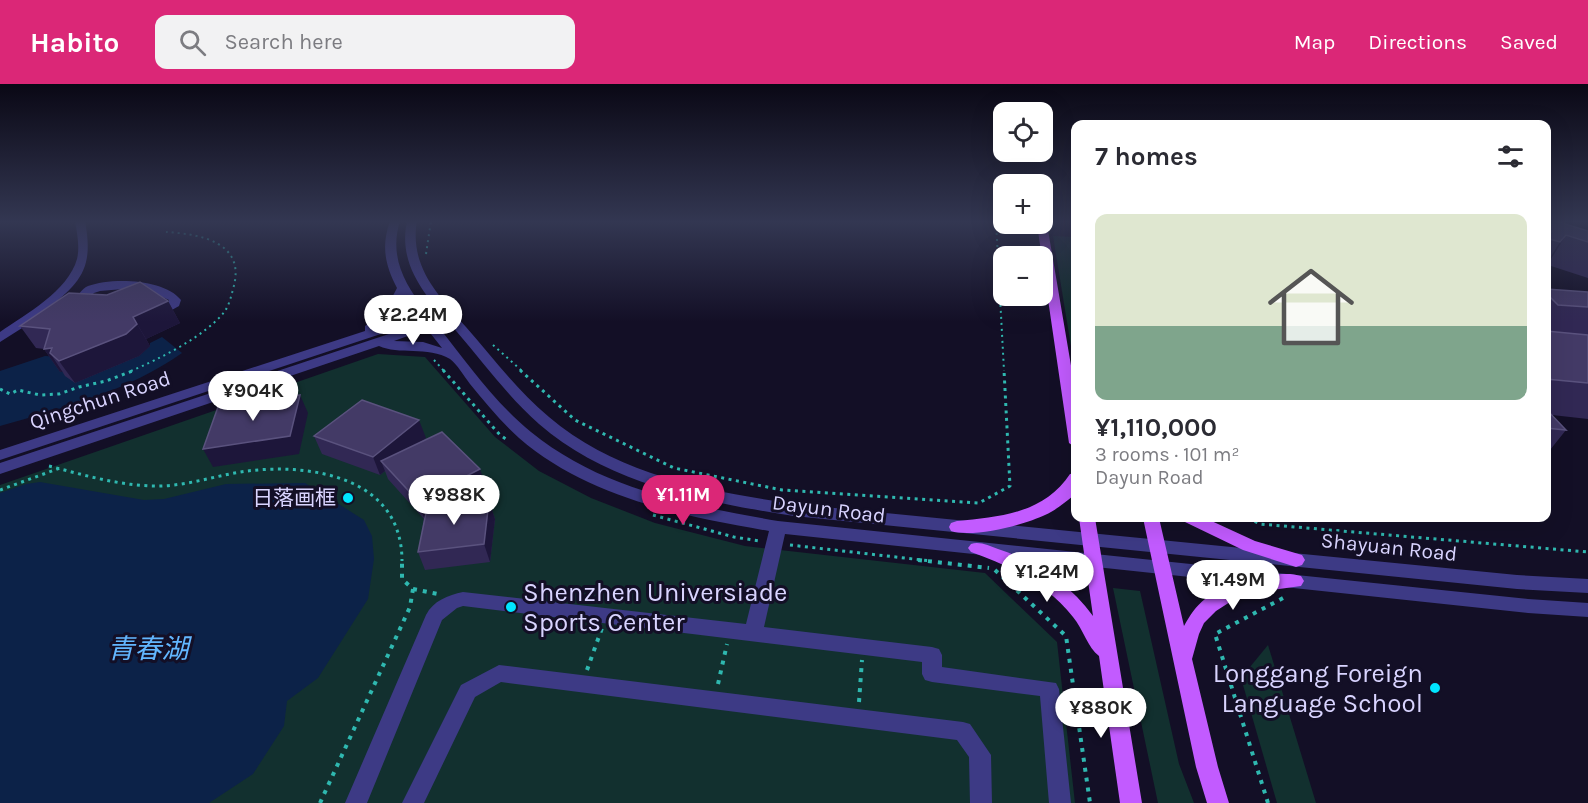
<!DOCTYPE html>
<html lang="en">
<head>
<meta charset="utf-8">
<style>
  body { margin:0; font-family:Karla,"Noto Sans SC",sans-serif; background:#f2f2f3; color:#2b2b33; height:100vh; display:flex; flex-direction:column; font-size:22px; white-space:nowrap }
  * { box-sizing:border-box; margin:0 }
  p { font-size:20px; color:#7c7c81 }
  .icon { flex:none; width:33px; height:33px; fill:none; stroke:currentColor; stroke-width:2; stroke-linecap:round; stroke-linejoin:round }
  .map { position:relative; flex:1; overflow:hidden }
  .drawer { position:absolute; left:1071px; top:36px; width:480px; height:402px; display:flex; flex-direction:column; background:#fff; border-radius:12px; box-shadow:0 6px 24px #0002 }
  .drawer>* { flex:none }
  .tools { position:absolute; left:993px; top:18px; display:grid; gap:12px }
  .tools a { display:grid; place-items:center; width:60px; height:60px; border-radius:12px; background:#fff; box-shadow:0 6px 24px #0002; font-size:30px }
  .price { position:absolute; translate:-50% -51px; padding:0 14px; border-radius:21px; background:#fff; color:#222; font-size:20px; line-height:39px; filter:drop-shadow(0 2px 3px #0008) }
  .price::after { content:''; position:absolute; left:50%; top:36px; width:18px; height:14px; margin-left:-9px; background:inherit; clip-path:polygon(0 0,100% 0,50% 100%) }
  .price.active { background:#db2777; color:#fff }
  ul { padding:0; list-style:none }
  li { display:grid; align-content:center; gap:12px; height:318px; padding:0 24px }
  li span { display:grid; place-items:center; height:186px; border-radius:12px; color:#555 }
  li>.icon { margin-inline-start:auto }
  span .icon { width:108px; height:108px; fill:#fffc; stroke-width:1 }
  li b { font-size:26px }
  h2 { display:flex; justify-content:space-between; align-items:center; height:72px; padding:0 24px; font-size:26px }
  header { display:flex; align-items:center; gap:36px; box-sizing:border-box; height:84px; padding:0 30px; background:#db2777; color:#fff }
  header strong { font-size:28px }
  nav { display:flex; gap:33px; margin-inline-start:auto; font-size:21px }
  .search { width:420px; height:54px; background:#f2f2f3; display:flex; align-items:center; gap:15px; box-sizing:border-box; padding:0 21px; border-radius:12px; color:#7c7c81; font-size:22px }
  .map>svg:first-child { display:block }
</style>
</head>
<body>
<header>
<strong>Habito</strong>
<div class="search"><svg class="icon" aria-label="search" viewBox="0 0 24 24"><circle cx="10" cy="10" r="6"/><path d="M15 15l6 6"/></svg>Search here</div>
<nav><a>Map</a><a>Directions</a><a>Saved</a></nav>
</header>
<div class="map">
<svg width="1588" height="719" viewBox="0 0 1588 719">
  <rect width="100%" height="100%" fill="#130f26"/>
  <g fill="#12302f">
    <polygon points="1053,152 1075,153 1075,287"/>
    <polygon points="378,270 425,273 495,353 539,387 591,414 655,439 745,462 985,489 1057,558 1075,719 0,719 0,401"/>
    <polygon points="1113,504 1140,507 1179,680 1194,719 1158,719"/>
    <polygon points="1268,561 1316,719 1277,719 1241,594"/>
  </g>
  <g fill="#0c2248">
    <path d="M 162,253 L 182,269 C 130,306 61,325 0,342 L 0,287 L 45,272 L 64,273 L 60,288 L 139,272 L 150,262 L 150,259 Z"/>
    <polygon points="40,398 144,416 164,415 226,400 305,399 364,436 372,452 374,475 368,515 318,594 287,617 284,642 253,690 209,719 0,719 0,409 26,400"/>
  </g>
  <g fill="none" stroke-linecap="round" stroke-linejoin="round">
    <g stroke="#2fb8b0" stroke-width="2" stroke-dasharray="2 4" stroke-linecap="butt">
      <polyline points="996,137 1004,287"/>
      <polyline points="426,170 431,137"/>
      <polyline points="493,261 522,287"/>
      <polyline points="434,276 444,287"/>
      <path d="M 131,287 C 159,275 206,252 225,227 C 229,221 231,213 233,205 C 247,159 202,150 166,148"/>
    </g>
    <g stroke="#2fb8b0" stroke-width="3" stroke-dasharray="3 4.5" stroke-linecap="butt">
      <polyline points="443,286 500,351 509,357"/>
      <polyline points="520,286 575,336 674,384 782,406 979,419 1010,402 1004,286"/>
      <polyline points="0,305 10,310 18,306 40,311 59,310 79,303 106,297 135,286"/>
      <path d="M 49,382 C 84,391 120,402 157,402 C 188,402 217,391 247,387 C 313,379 402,394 402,477"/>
      <polyline points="0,406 60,384"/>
      <polyline points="653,431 734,453 760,457"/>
      <polyline points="1248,434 1260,440 1588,468"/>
      <polyline points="790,461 931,477"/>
    </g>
    <g stroke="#2fb8b0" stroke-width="4" stroke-dasharray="4 6" stroke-linecap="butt">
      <polyline points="918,476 989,484"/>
      <polyline points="995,486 1066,552 1090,719"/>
      <polyline points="413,505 438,510"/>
      <polyline points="587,586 602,544"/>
      <polyline points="718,600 727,560"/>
      <polyline points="859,618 862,576"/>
      <polyline points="320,719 410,523 413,505 402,495 402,476"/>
      <polyline points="1268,719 1215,550 1285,513"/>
    </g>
    <g fill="#3d3a85" fill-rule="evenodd">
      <path d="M 75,137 L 85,137 C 94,185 81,198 45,227 C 54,225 64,223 71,218 C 78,213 81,205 88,202 C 112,193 165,195 181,216 L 179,222 L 163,231 L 157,227 L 168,220 L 169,216 L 149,207 L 123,205 L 100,207 L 94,209 L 74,226 L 30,239 L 0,258 L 0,248 C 26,230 68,207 77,175 C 80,163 77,149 75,137 Z"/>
      <path d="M 390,137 L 400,137 C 389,172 404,200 426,227 L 433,227 L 434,232 L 441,232 L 443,235 L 437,241 C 466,277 494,318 531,348 C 601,405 691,422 778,437 L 1528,515 L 1588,519 L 1588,533 L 1528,529 L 785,450 L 764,543 L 932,563 L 939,565 L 942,571 L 942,583 L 1056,599 L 1059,605 L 1071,719 L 1049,719 L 1040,612 L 932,598 L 925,596 L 922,590 L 922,578 L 463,522 L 457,524 L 442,536 L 367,719 L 345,719 L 426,531 C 433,517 448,511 463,508 L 746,540 L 769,447 C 682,432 587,413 519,354 C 501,338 485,318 470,300 C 464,292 457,280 450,275 C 428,262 398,271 379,262 L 0,390 L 0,379 L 422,239 L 420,237 L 0,376 L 0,366 L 365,247 L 365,242 L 386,225 L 397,204 C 385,181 381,162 390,137 ZM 405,216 L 415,230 L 384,241 ZM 427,245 L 442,264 L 423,258 L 394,257 Z"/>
      <path d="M 407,137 L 417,137 C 409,183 439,212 466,243 C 493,274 518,307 549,333 C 617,391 708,407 794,420 L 1517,491 L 1588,495 L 1588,509 L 1517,505 L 794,432 C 705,418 609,401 539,340 C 508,313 484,279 457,248 C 429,215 397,184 407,137 Z"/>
      <polygon points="499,581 963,638 970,640 991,671 992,719 970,719 969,673 957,656 501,598 475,613 424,719 402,719 461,601"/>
    </g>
    <g fill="#c25bff" fill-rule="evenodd">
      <polygon points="1042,137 1047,140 1076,311 1076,364 1069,359 1037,140 1042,140"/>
      <path d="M 1076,389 L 1076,407 L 1073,412 C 1064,419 1056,426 1045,431 C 1024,441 973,454 951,447 L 949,443 L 951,439 L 957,437 C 1001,433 1044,429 1070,390 Z"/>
      <path d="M 1079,434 L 1095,434 L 1142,719 L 1120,719 L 1099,572 C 1088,564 1083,545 1073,533 C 1047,500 1010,482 971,468 L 968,464 L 971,460 C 980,457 989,462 998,465 C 1035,477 1070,500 1093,532 Z"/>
      <path d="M 1143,434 L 1159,434 L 1184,542 C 1190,531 1196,522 1205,515 C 1225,501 1277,484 1301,492 L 1304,497 L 1301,502 L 1258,508 L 1230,518 L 1216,527 L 1204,539 L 1199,550 L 1192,575 L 1218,683 L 1229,719 L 1207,719 L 1196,683 Z"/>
      <polygon points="1183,434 1205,434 1255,457 1302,471 1305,476 1302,481 1296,483 1243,466 1185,438"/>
    </g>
  </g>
  <g fill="#312854">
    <polygon points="1546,137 1588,147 1588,194 1548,181 1546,183"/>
    <polygon points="1546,205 1588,208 1588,335 1552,331 1566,346 1546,371"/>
    <polygon points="168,217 180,239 146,255 150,262 139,272 75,299 65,292 62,287 60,288 44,265 36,264 20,242"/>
    <polygon points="314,352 426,354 422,357 486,403 452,421 489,417 495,435 490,478 425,486 418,468 424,435 388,395 385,387 380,391 322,370"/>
  </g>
  <g fill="#1d163a">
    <polygon points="1566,151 1546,183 1546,180 1560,158"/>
    <polygon points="168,217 180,239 146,255 133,233"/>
    <polygon points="137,240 150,262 139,272 75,299 59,277 50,269 62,287 60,288 44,265"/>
    <polygon points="300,311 308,329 299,370 213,383 203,365"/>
    <polygon points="419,336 426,354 388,385 381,377 385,387 380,391 373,373"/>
    <polygon points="480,385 486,403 425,436 418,417"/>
    <polygon points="489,417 495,435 490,478 484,460"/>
  </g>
  <g fill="#433a66" stroke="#5a527e" stroke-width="1.5">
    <polygon points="1546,137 1556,137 1588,147 1588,158 1566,151 1560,158 1546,154 1552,147 1546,145"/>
    <polygon points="140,198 168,217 133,233 137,240 126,250 59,277 50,269 52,264 44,265 50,245 20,242 69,209 107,211"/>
    <polygon points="1546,205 1588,208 1588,223 1558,221 1546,209"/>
    <polygon points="1546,247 1588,251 1588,299 1546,295"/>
    <polygon points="300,311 290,352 203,365 218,323"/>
    <polygon points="362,316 419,336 373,373 314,352"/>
    <polygon points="1546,325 1566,346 1546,344"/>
    <polygon points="442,348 480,385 418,417 381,377"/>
    <polygon points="489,417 484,460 418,468 427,424"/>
  </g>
  <linearGradient id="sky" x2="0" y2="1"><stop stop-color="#0a0815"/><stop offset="0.58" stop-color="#333752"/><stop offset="1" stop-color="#333752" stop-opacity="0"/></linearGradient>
  <rect width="1588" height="238" fill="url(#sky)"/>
  <g fill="#00e5ff" stroke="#130f26" stroke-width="2">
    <circle cx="348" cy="414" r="6"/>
    <circle cx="511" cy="523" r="6"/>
    <circle cx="1435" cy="604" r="6"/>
  </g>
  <g text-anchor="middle" stroke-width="6" stroke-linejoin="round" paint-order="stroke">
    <g font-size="21" fill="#d9d4ff" stroke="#130f26">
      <text transform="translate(100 316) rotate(-18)" y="7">Qingchun Road</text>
      <text transform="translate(829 425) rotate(7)" y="7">Dayun Road</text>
      <text transform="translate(1389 463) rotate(6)" y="7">Shayuan Road</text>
    </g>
    <g font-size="21" fill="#d9d4ff" stroke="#130f26" text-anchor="end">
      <text x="336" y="421">日落画框</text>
    </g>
    <g font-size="26" fill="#d9d4ff" stroke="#130f26" text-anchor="start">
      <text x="523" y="517">Shenzhen Universiade<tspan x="523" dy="30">Sports Center</tspan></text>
      <text x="1423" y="598" text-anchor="end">Longgang Foreign<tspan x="1423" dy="30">Language School</tspan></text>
    </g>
    <g font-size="27" font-style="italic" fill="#62b6ff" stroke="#130f26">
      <text x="148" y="574">青春湖</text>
    </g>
  </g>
</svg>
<div class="tools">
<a><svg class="icon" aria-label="locate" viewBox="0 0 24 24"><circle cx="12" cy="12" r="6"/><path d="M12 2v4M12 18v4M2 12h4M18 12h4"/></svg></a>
<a>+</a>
<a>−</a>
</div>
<b class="price" style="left:413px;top:262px">¥2.24M</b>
<b class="price" style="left:253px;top:338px">¥904K</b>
<b class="price" style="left:454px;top:442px">¥988K</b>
<b class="price active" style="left:683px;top:442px">¥1.11M</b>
<b class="price" style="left:1047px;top:519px">¥1.24M</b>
<b class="price" style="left:1233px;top:527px">¥1.49M</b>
<b class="price" style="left:1101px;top:655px">¥880K</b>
<section class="drawer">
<h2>7 homes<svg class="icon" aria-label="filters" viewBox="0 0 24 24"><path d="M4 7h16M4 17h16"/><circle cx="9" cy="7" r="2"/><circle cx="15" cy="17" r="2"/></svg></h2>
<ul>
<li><span style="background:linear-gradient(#dfe7d0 60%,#7fa58c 0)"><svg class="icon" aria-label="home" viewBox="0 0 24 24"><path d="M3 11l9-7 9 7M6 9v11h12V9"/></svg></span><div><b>¥1,110,000</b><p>3 rooms · 101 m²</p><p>Dayun Road</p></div></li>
</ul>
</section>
</div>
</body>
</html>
